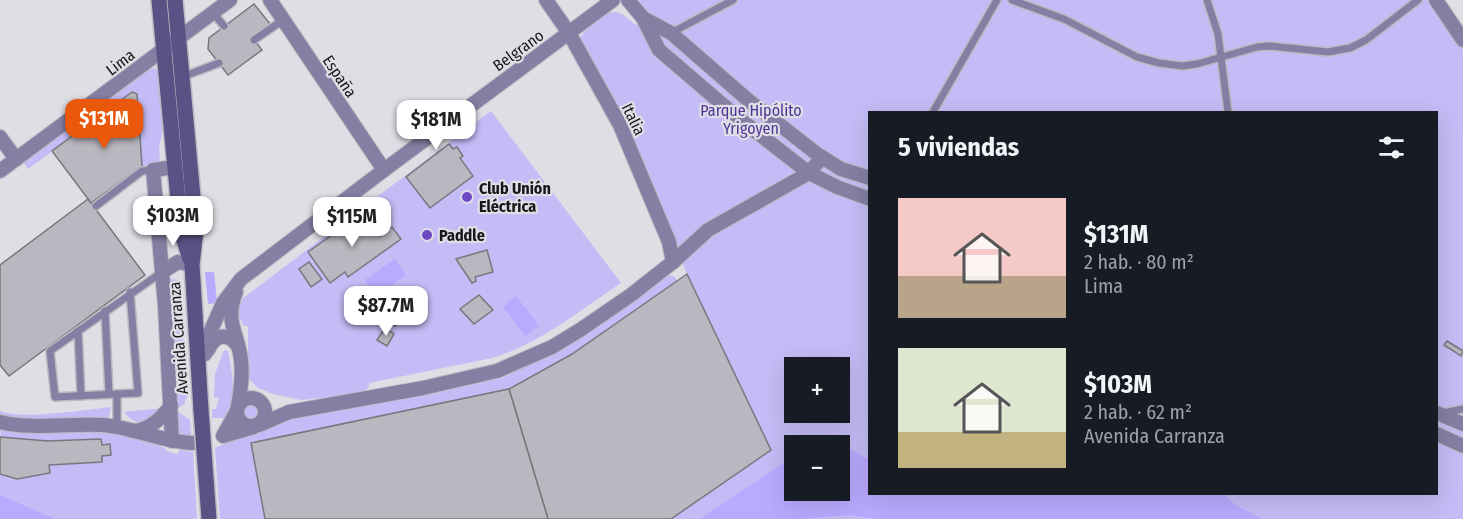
<!DOCTYPE html>
<html lang="es">
<head>
<meta charset="utf-8">
<style>
  body { margin:0; font-family:"Fira Sans Condensed",sans-serif; background:#242831; color:#f1f3f6; height:100vh; display:flex; flex-direction:column; font-size:22px; white-space:nowrap }
  * { box-sizing:border-box; margin:0 }
  p { font-size:20px; color:#9ea1a6 }
  .icon { flex:none; width:33px; height:33px; fill:none; stroke:currentColor; stroke-width:2; stroke-linecap:round; stroke-linejoin:round }
  .map { position:relative; flex:1; overflow:hidden }
  .side { position:absolute; left:868px; top:111px; width:570px; height:384px; display:flex; flex-direction:column; background:#171b24; border-radius:0px; box-shadow:0 6px 24px #0002 }
  .side>* { flex:none }
  .buttons { position:absolute; left:784px; top:357px; display:grid; gap:12px }
  .buttons a { display:grid; place-items:center; width:66px; height:66px; border-radius:0px; background:#171b24; box-shadow:0 6px 24px #0002; font-size:30px }
  .price { position:absolute; translate:-50% -51px; padding:0 14px; border-radius:12px; background:#fff; color:#222; font-size:20px; line-height:39px; filter:drop-shadow(0 2px 3px #0008) }
  .price::after { content:''; position:absolute; left:50%; top:36px; width:18px; height:14px; margin-left:-9px; background:inherit; clip-path:polygon(0 0,100% 0,50% 100%) }
  .price.on { background:#ea580c; color:#fff }
  ul { padding:0; list-style:none }
  li { display:flex; align-items:center; gap:18px; height:150px; padding:0 30px }
  li span { display:grid; place-items:center; flex:none; width:168px; height:120px; border-radius:0px; color:#555 }
  li>.icon { margin-inline-start:auto }
  span .icon { width:72px; height:72px; fill:#fffc; stroke-width:1 }
  li b { font-size:26px }
  h2 { display:flex; justify-content:space-between; align-items:center; height:72px; padding:0 30px; font-size:26px }
  .map>svg:first-child { display:block }
</style>
</head>
<body>
<div class="map">
<svg width="1463" height="519" viewBox="0 0 1463 519">
  <rect width="100%" height="100%" fill="#dedee5"/>
  <g fill="#c5bbf6" fill-rule="evenodd">
    <path d="M 639,0 L 1429,0 L 1463,50 L 1463,519 L 1263,519 L 1236,505 L 1225,494 L 1437,494 L 1437,112 L 870,112 L 870,460 L 840,443 L 824,441 L 811,445 L 795,446 L 795,455 L 699,519 L 671,519 L 771,450 L 687,274 L 625,126 L 579,40 C 585,29 606,7 620,13 C 626,16 631,21 635,25 L 650,14 L 645,11 ZM 795,368 L 840,368 L 840,412 L 795,412 Z"/>
    <polygon points="153,68 159,70 164,124 159,147 160,163 142,166 137,94 132,92 28,169 23,162 148,69"/>
    <path d="M 491,111 L 621,283 C 580,310 540,344 492,358 L 369,383 L 369,387 L 361,394 L 301,400 L 273,394 L 258,388 L 248,378 L 248,326 L 244,326 L 237,312 L 243,298 Z"/>
    <polygon points="670,275 675,277 677,281 572,354 509,389 365,419 364,443 294,519 220,519 215,448 241,436 294,418 423,396 502,378 565,347"/>
    <polygon points="170,279 178,280 180,288 187,399 185,399 185,403 177,409"/>
    <path d="M 224,350 L 228,351 C 232,374 238,397 225,418 L 212,418 L 212,409 L 216,409 L 219,397 L 214,398 L 215,374 Z"/>
    <circle cx="251" cy="412" r="11"/>
    <path d="M 111,407 L 109,417 C 81,425 29,421 0,417 L 0,411 C 22,420 85,410 111,407 Z"/>
    <path d="M 164,408 C 153,423 137,429 124,412 Z"/>
    <polygon points="177,411 190,420 191,436 181,435 178,432"/>
    <path d="M 0,428 C 36,434 71,429 107,432 C 127,434 146,442 165,448 L 166,451 L 177,454 L 180,450 L 193,452 L 197,519 L 56,519 L 0,495 L 0,474 L 17,479 L 49,473 L 49,465 L 102,462 L 102,456 L 111,454 L 110,445 L 102,445 L 101,439 L 48,441 L 1,437 Z"/>
    <polygon points="829,515 846,515 876,519 803,519"/>
  </g>
  <g fill="#b9a9ff">
    <polygon points="395,259 406,275 376,297 365,280"/>
    <polygon points="205,272 214,272 217,303 208,304"/>
    <polygon points="516,296 539,326 525,336 503,307"/>
    <polygon points="824,441 840,443 870,460 870,494 1225,494 1236,505 1263,519 876,519 846,515 803,519 699,519 795,455 795,490 840,490 840,446 811,445"/>
    <polygon points="0,495 56,519 0,519"/>
  </g>
  <g fill="#b9b8c0" stroke="#78777e" stroke-width="1.5">
    <polygon points="254,4 271,25 253,38 262,50 228,75 208,49 209,38"/>
    <polygon points="132,92 137,94 142,166 91,203 52,151"/>
    <polygon points="449,144 453,149 457,147 463,156 460,158 473,176 430,208 406,177"/>
    <polygon points="88,199 145,275 9,376 0,365 0,265"/>
    <polygon points="363,213 380,236 392,227 401,239 348,277 345,272 330,283 308,252"/>
    <polygon points="487,250 493,272 475,277 476,281 472,283 456,259"/>
    <polygon points="309,262 322,279 311,287 299,269"/>
    <polygon points="687,274 771,450 671,519 548,519 509,389 572,354"/>
    <polygon points="479,295 493,310 474,324 460,309"/>
    <polygon points="393,313 401,319 395,326 388,321"/>
    <polygon points="385,328 394,334 387,346 377,340"/>
    <polygon points="1447,341 1463,351 1461,356 1444,345"/>
    <polygon points="509,389 548,519 265,519 251,443"/>
    <polygon points="0,437 48,441 101,439 102,445 110,444 111,455 102,456 102,462 49,465 50,473 17,479 0,474"/>
  </g>
  <g fill="none" stroke-linecap="round" stroke-linejoin="round">
    <defs>
      <g id="service">
        <polyline points="1012,0 1064,19 1137,57 1159,63 1182,66 1197,64 1257,47 1269,46 1328,52 1350,48 1366,40 1418,0"/>
        <polyline points="1207,0 1218,34 1228,112"/>
        <polyline points="213,13 224,26"/>
        <polyline points="671,33 733,0"/>
        <polyline points="254,40 283,20"/>
        <polyline points="182,77 219,63"/>
        <polyline points="933,112 997,0"/>
        <polyline points="96,206 142,171 153,170"/>
        <polyline points="130,292 138,393 55,397 50,351 162,272"/>
        <polyline points="105,311 109,394"/>
        <polyline points="78,331 81,396"/>
        <polyline points="117,394 117,427"/>
        <polyline points="1443,413 1463,409"/>
      </g>
      <g id="minor">
        <polyline points="270,0 384,170"/>
        <polyline points="546,0 569,33 620,125 669,242 673,262"/>
        <polyline points="628,0 643,18 659,50 736,116 809,173 837,187 870,199"/>
        <polyline points="1436,0 1463,40"/>
        <polyline points="643,18 671,33 748,100 817,154 841,169 870,178"/>
        <polyline points="0,137 16,159"/>
        <polyline points="0,171 230,0"/>
        <polyline points="162,272 178,262 192,265"/>
        <path d="M 236,292 C 224,322 238,332 241,360 C 243,376 241,390 238,406"/>
        <path d="M 208,350 C 215,335 227,331 238,346"/>
        <polyline points="205,354 208,337 223,303 241,279 384,170 613,0"/>
        <circle cx="251" cy="412" r="14"/>
        <polyline points="237,411 223,436 254,427"/>
        <polyline points="1437,413 1463,424"/>
        <path d="M 0,422 C 34,430 68,423 102,425 C 133,427 161,442 193,443"/>
        <polyline points="259,425 289,412 423,388 497,371 552,347 580,330 631,295 673,262 708,230 809,173 822,157"/>
        <path d="M 134,431 C 151,429 161,418 171,406"/>
        <polyline points="1437,434 1463,446"/>
        <polyline points="172,441 165,306 153,170 175,167"/>
      </g>
      <g id="secondary">
        <polyline points="159,0 181,231 190,259"/>
        <polyline points="175,0 196,230 192,265 201,410"/>
      </g>
    </defs>
    <use href="#service" stroke="#babac0" stroke-width="10"/>
    <use href="#minor" stroke="#babac0" stroke-width="16"/>
    <use href="#secondary" stroke="#babac0" stroke-width="18"/>
    <use href="#service" stroke="#857fa4" stroke-width="7"/>
    <use href="#minor" stroke="#857fa4" stroke-width="14"/>
    <use href="#secondary" stroke="#5b5185" stroke-width="15"/>
    <defs>
      <polyline id="secondary-bridge" points="201,410 209,519"/>
    </defs>
    <use href="#secondary-bridge" stroke="#babac0" stroke-width="18" stroke-linecap="butt"/>
    <use href="#secondary-bridge" stroke="#5b5185" stroke-width="15"/>
  </g>
  <g fill="#6d4ac3" stroke="#dedee5" stroke-width="2">
    <circle cx="467" cy="197" r="6"/>
    <circle cx="427" cy="235" r="6"/>
  </g>
  <g text-anchor="middle" stroke-width="4.5" stroke-linejoin="round" paint-order="stroke">
    <g font-size="16" fill="#171619" stroke="#dedee5">
      <text transform="translate(518 50) rotate(-36)" y="6">Belgrano</text>
      <text transform="translate(120 62) rotate(-37)" y="6">Lima</text>
      <text transform="translate(340 76) rotate(56)" y="6">España</text>
      <text transform="translate(634 119) rotate(64)" y="6">Italia</text>
      <text transform="translate(178 338) rotate(-94)" y="6">Avenida Carranza</text>
    </g>
    <g font-size="16" fill="#513496" stroke="#dedee5">
      <text x="751" y="116">Parque Hipólito<tspan x="751" dy="18">Yrigoyen</tspan></text>
    </g>
    <g font-size="16" font-weight="bold" fill="#171619" stroke="#dedee5" text-anchor="start">
      <text x="479" y="194">Club Unión<tspan x="479" dy="18">Eléctrica</tspan></text>
      <text x="439" y="241">Paddle</text>
    </g>
  </g>
</svg>
<div class="buttons">
<a>+</a>
<a>−</a>
</div>
<b class="price on" style="left:104px;top:150px">$131M</b>
<b class="price" style="left:436px;top:151px">$181M</b>
<b class="price" style="left:173px;top:247px">$103M</b>
<b class="price" style="left:352px;top:248px">$115M</b>
<b class="price" style="left:386px;top:337px">$87.7M</b>
<section class="side">
<h2>5 viviendas<svg class="icon" aria-label="filters" viewBox="0 0 24 24"><path d="M4 7h16M4 17h16"/><circle cx="9" cy="7" r="2"/><circle cx="15" cy="17" r="2"/></svg></h2>
<ul>
<li><span style="background:linear-gradient(#f6c9c9 65%,#b9a48a 0)"><svg class="icon" aria-label="home" viewBox="0 0 24 24"><path d="M3 11l9-7 9 7M6 9v11h12V9"/></svg></span><div><b>$131M</b><p>2 hab. · 80 m²</p><p>Lima</p></div></li>
<li><span style="background:linear-gradient(#dfe7d0 70%,#c2b280 0)"><svg class="icon" aria-label="home" viewBox="0 0 24 24"><path d="M3 11l9-7 9 7M6 9v11h12V9"/></svg></span><div><b>$103M</b><p>2 hab. · 62 m²</p><p>Avenida Carranza</p></div></li>
</ul>
</section>
</div>
</body>
</html>
